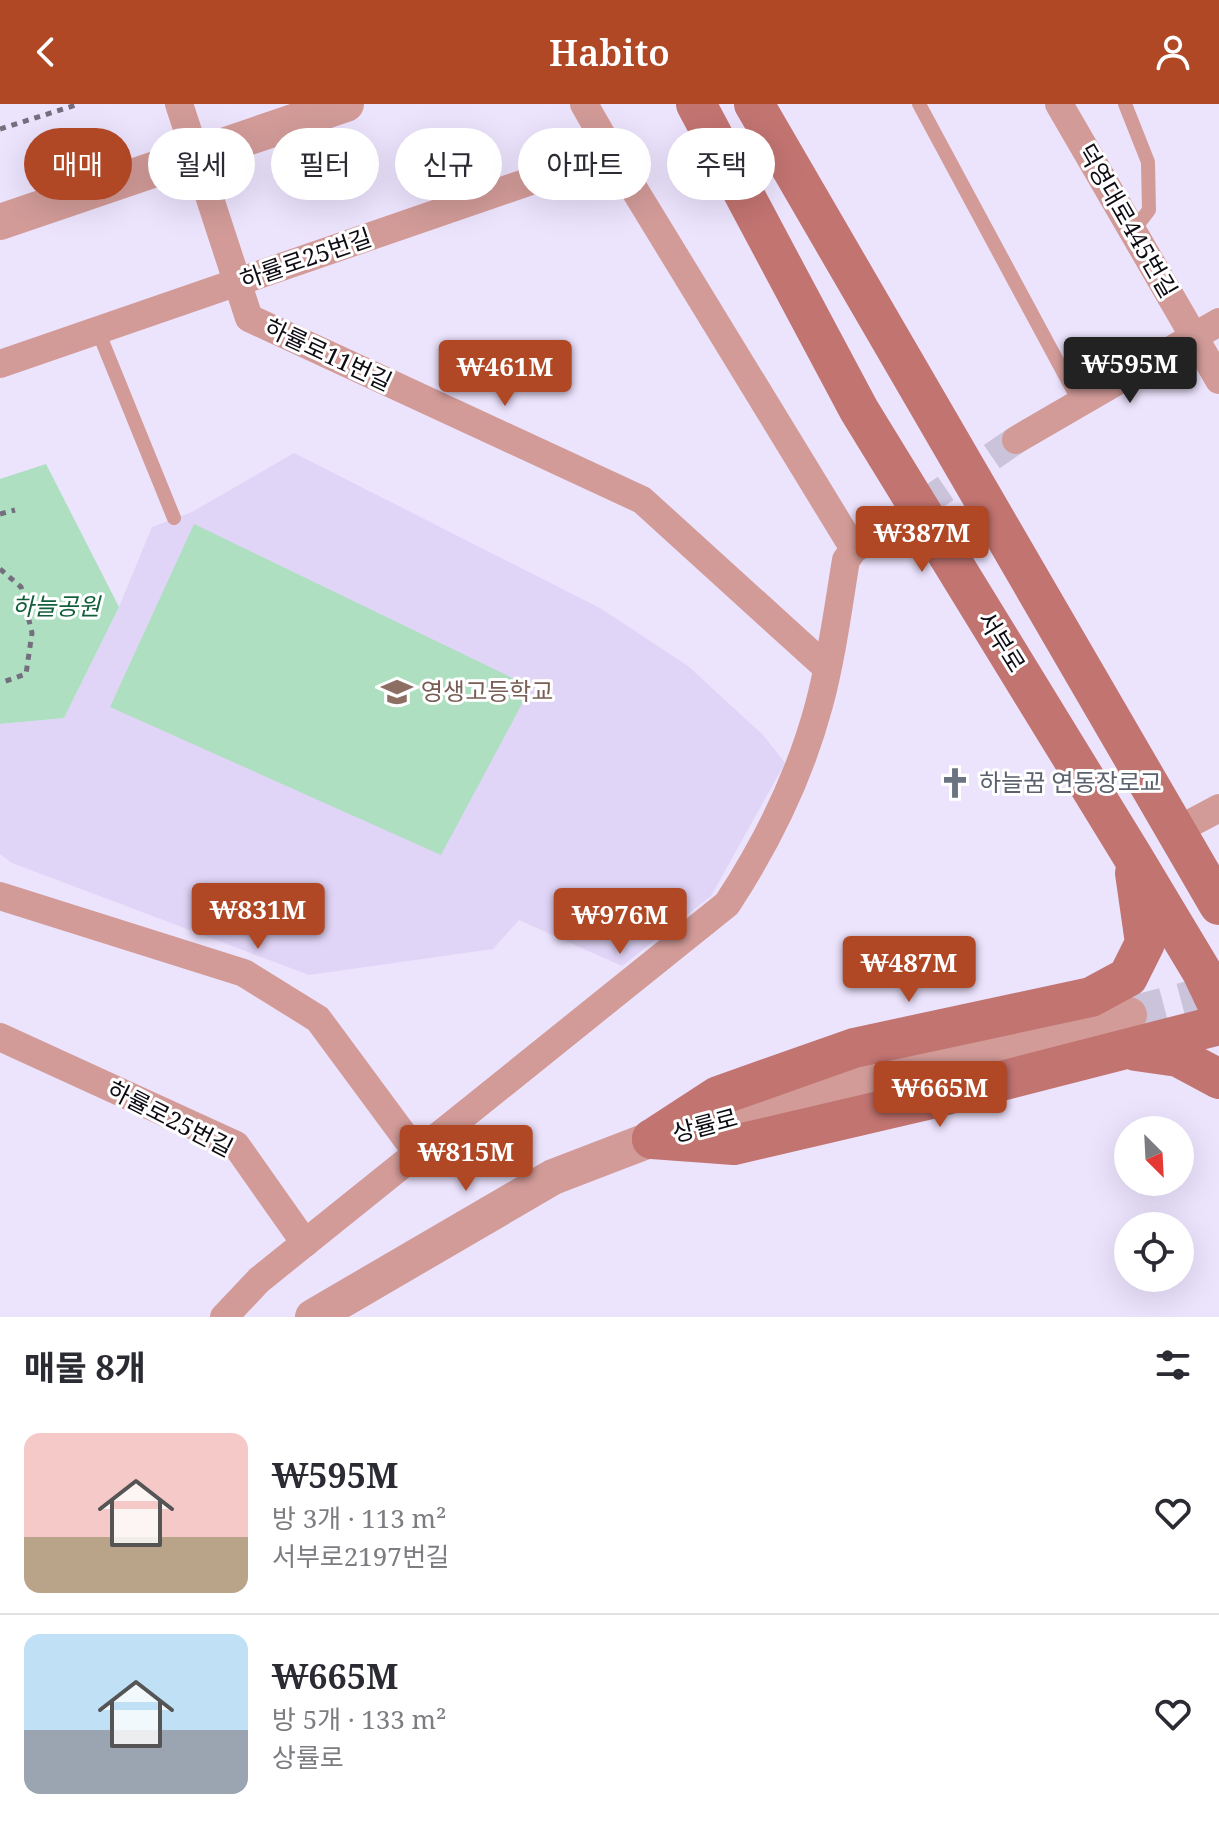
<!DOCTYPE html>
<html lang="ko">
<head>
<meta charset="utf-8">
<style>
  body { margin:0; font-family:"Noto Serif","Noto Sans KR",serif; background:#f2f2f3; color:#2b2b33; height:100vh; display:flex; flex-direction:column; font-size:30px; white-space:nowrap }
  * { box-sizing:border-box; margin:0 }
  p { font-size:26px; color:#7c7c81 }
  .icon { flex:none; width:44px; height:44px; fill:none; stroke:currentColor; stroke-width:2; stroke-linecap:round; stroke-linejoin:round }
  .map { position:relative; height:1213px; overflow:hidden }
  .panel { display:flex; flex-direction:column; background:#fff; flex:1 }
  .panel>* { flex:none }
  .hud { position:absolute; left:24px; top:24px; width:800px; height:72px; display:flex; gap:16px }
  .needle { width:52px; rotate:156deg }
  .controls { position:absolute; left:1114px; top:1012px; display:grid; gap:16px }
  .controls a { display:grid; place-items:center; width:80px; height:80px; border-radius:50%; background:#fff; box-shadow:0 8px 32px #0002; font-size:40px }
  .price { position:absolute; translate:-50% -68px; padding:0 18px; border-radius:8px; background:#b04826; color:#fff; font-size:26px; line-height:52px; filter:drop-shadow(0 2px 4px #0008) }
  .price::after { content:''; position:absolute; left:50%; top:48px; width:24px; height:18px; margin-left:-12px; background:inherit; clip-path:polygon(0 0,100% 0,50% 100%) }
  .price.current { background:#222; color:#fff }
  ul { padding:0; list-style:none }
  li { display:flex; align-items:center; gap:24px; height:200px; padding:0 24px }
  li+li { border-top:2px solid #e1e1e2 }
  li span { display:grid; place-items:center; flex:none; width:224px; height:160px; border-radius:16px; color:#555 }
  li>.icon { margin-inline-start:auto }
  span .icon { width:96px; height:96px; fill:#fffc; stroke-width:1 }
  li b { font-size:34px }
  h2 { display:flex; justify-content:space-between; align-items:center; height:96px; padding:0 24px; font-size:34px }
  .chip { padding:0 28px; border-radius:36px; background:#fff; box-shadow:0 8px 32px #0002; font-size:28px; line-height:72px }
  .chip.current { background:#b04826; color:#fff }
  header { display:flex; justify-content:space-between; align-items:center; height:104px; padding:0 24px; background:#b04826; color:#fff; font-size:36px; font-weight:600 }
  .map>svg:first-child { display:block }
</style>
</head>
<body>
<header><svg class="icon" aria-label="back" viewBox="0 0 24 24"><path d="M15 5l-7 7 7 7"/></svg>Habito<svg class="icon" aria-label="person" viewBox="0 0 24 24"><circle cx="12" cy="8" r="4"/><path d="M4 21q1-7 8-7t8 7"/></svg></header>
<div class="map">
<svg width="1219" height="1213" viewBox="0 0 1219 1213">
  <rect width="100%" height="100%" fill="#ece3fd"/>
  <polygon fill="#e1d5f7" points="294,349 600,504 688,562 764,632 785,659 711,792 622,862 519,816 493,845 309,871 12,759 0,750 0,620 64,614 119,503 152,423 192,408"/>
  <g fill="#addfc0">
    <polygon points="46,360 119,503 64,614 0,620 0,375"/>
    <polygon points="194,420 531,583 441,751 110,603"/>
  </g>
  <g fill="none" stroke-linecap="round" stroke-linejoin="round">
    <polyline stroke="#cbc3da" stroke-width="28" stroke-dasharray="28 14" stroke-linecap="butt" points="888,424 1016,336"/>
    <polyline stroke="#cbc3da" stroke-width="36" stroke-dasharray="36 18" stroke-linecap="butt" points="1129,911 1219,887"/>
    <g stroke="#746f7f" stroke-width="5" stroke-dasharray="6 6" stroke-linecap="butt">
      <polyline points="0,25 79,0"/>
      <polyline points="0,410 15,406"/>
      <polyline points="0,465 21,483 32,529 26,570 0,579"/>
    </g>
    <g stroke="#d29b98" stroke-width="14">
      <polyline points="919,0 1081,301"/>
      <polyline points="1125,0 1148,58 1149,106 1133,127"/>
      <polyline points="98,227 174,414"/>
    </g>
    <g stroke="#d29b98" stroke-width="28">
      <polyline points="179,0 249,214 642,396 827,564"/>
      <polyline points="584,0 612,49 854,445"/>
      <polyline points="1059,0 1219,276"/>
      <polyline points="0,260 612,49"/>
      <polyline points="1016,336 1219,218"/>
      <polyline points="1176,727 1219,704"/>
      <polyline points="0,792 244,869 318,915 417,1049"/>
      <polyline points="0,933 236,1041 305,1139"/>
      <path d="M 224,1213 L 259,1176 L 727,800 C 767,739 800,672 819,601 C 832,553 838,504 846,456 L 854,445 L 888,424"/>
    </g>
    <g stroke="#d29b98" stroke-width="36">
      <polyline points="0,118 346,0"/>
      <polyline points="313,1213 553,1073 652,1035 1129,911"/>
    </g>
    <g stroke="#c27471" stroke-width="40">
      <polyline points="696,0 859,306 1133,753 1202,868 1219,904"/>
      <polyline points="754,0 1219,801"/>
      <polyline points="1136,947 1178,953 1219,975"/>
      <polyline points="652,1035 718,992 854,944 1091,893 1128,873 1145,839 1135,769"/>
      <polyline points="652,1035 734,1041 931,995 1219,921"/>
    </g>
  </g>
  <defs>
    <symbol id="school-bare" viewBox="-9 -9 18 18"><path d="M0-5L7-2L0 1L-7-2ZM-4 1L0 2.5L4 1V4Q0 6-4 4Z" fill="#8d6e63" stroke="#fff" stroke-width="2.5" paint-order="stroke"/></symbol>
    <symbol id="church-bare" viewBox="-9 -9 18 18"><path d="M-1.2-6h2.4v3.5h3.3v2.4h-3.3V6h-2.4V-.1h-3.3v-2.4h3.3Z" fill="#6b7280" stroke="#fff" stroke-width="2.5" paint-order="stroke"/></symbol>
  </defs>
  <g fill-rule="evenodd">
    <use href="#school-bare" x="375" y="566" width="44" height="44"/>
    <use href="#church-bare" x="933" y="657" width="44" height="44"/>
  </g>
  <g text-anchor="middle" stroke-width="6" stroke-linejoin="round" paint-order="stroke">
    <g font-size="24" fill="#0e0b13" stroke="#fff">
      <text transform="translate(1127 117) rotate(60)" y="8">덕영대로445번길</text>
      <text transform="translate(306 155) rotate(-19)" y="8">하률로25번길</text>
      <text transform="translate(328 251) rotate(25)" y="8">하률로11번길</text>
      <text transform="translate(1001 538) rotate(58)" y="8">서부로</text>
      <text transform="translate(170 1015) rotate(27)" y="8">하률로25번길</text>
      <text transform="translate(705 1022) rotate(-15)" y="8">상률로</text>
    </g>
    <g font-size="24" font-style="italic" fill="#135f3c" stroke="#fff">
      <text x="56" y="511">하늘공원</text>
    </g>
    <g font-size="24" fill="#785e54" stroke="#fff" text-anchor="start">
      <text x="421" y="596">영생고등학교</text>
    </g>
    <g font-size="24" fill="#5b616d" stroke="#fff" text-anchor="start">
      <text x="979" y="687">하늘꿈 연동장로교</text>
    </g>
  </g>
</svg>
<div class="controls">
<a><svg class="needle" viewBox="-14 -14 28 28"><path d="M0-13l5 13h-10z" fill="#e53935"/><path d="M0 13l5-13h-10z" fill="#7c7c81"/></svg></a>
<a><svg class="icon" aria-label="locate" viewBox="0 0 24 24"><circle cx="12" cy="12" r="6"/><path d="M12 2v4M12 18v4M2 12h4M18 12h4"/></svg></a>
</div>
<b class="price current" style="left:1130px;top:301px">₩595M</b>
<b class="price" style="left:505px;top:304px">₩461M</b>
<b class="price" style="left:922px;top:470px">₩387M</b>
<b class="price" style="left:258px;top:847px">₩831M</b>
<b class="price" style="left:620px;top:852px">₩976M</b>
<b class="price" style="left:909px;top:900px">₩487M</b>
<b class="price" style="left:940px;top:1025px">₩665M</b>
<b class="price" style="left:466px;top:1089px">₩815M</b>
<div class="hud">
<a class="chip current">매매</a>
<a class="chip">월세</a>
<a class="chip">필터</a>
<a class="chip">신규</a>
<a class="chip">아파트</a>
<a class="chip">주택</a>
</div>
</div>
<section class="panel">
<h2>매물 8개<svg class="icon" aria-label="filters" viewBox="0 0 24 24"><path d="M4 7h16M4 17h16"/><circle cx="9" cy="7" r="2"/><circle cx="15" cy="17" r="2"/></svg></h2>
<ul>
<li><span style="background:linear-gradient(#f6c9c9 65%,#b9a48a 0)"><svg class="icon" aria-label="home" viewBox="0 0 24 24"><path d="M3 11l9-7 9 7M6 9v11h12V9"/></svg></span><div><b>₩595M</b><p>방 3개 · 113 m²</p><p>서부로2197번길</p></div><svg class="icon" aria-label="heart" viewBox="0 0 24 24"><path d="M12 20l-8-8c-3-5 5-10 8-4 3-6 11-1 8 4z"/></svg></li>
<li><span style="background:linear-gradient(#bfe0f5 60%,#9aa5b1 0)"><svg class="icon" aria-label="home" viewBox="0 0 24 24"><path d="M3 11l9-7 9 7M6 9v11h12V9"/></svg></span><div><b>₩665M</b><p>방 5개 · 133 m²</p><p>상률로</p></div><svg class="icon" aria-label="heart" viewBox="0 0 24 24"><path d="M12 20l-8-8c-3-5 5-10 8-4 3-6 11-1 8 4z"/></svg></li>
</ul>
</section>
</body>
</html>
